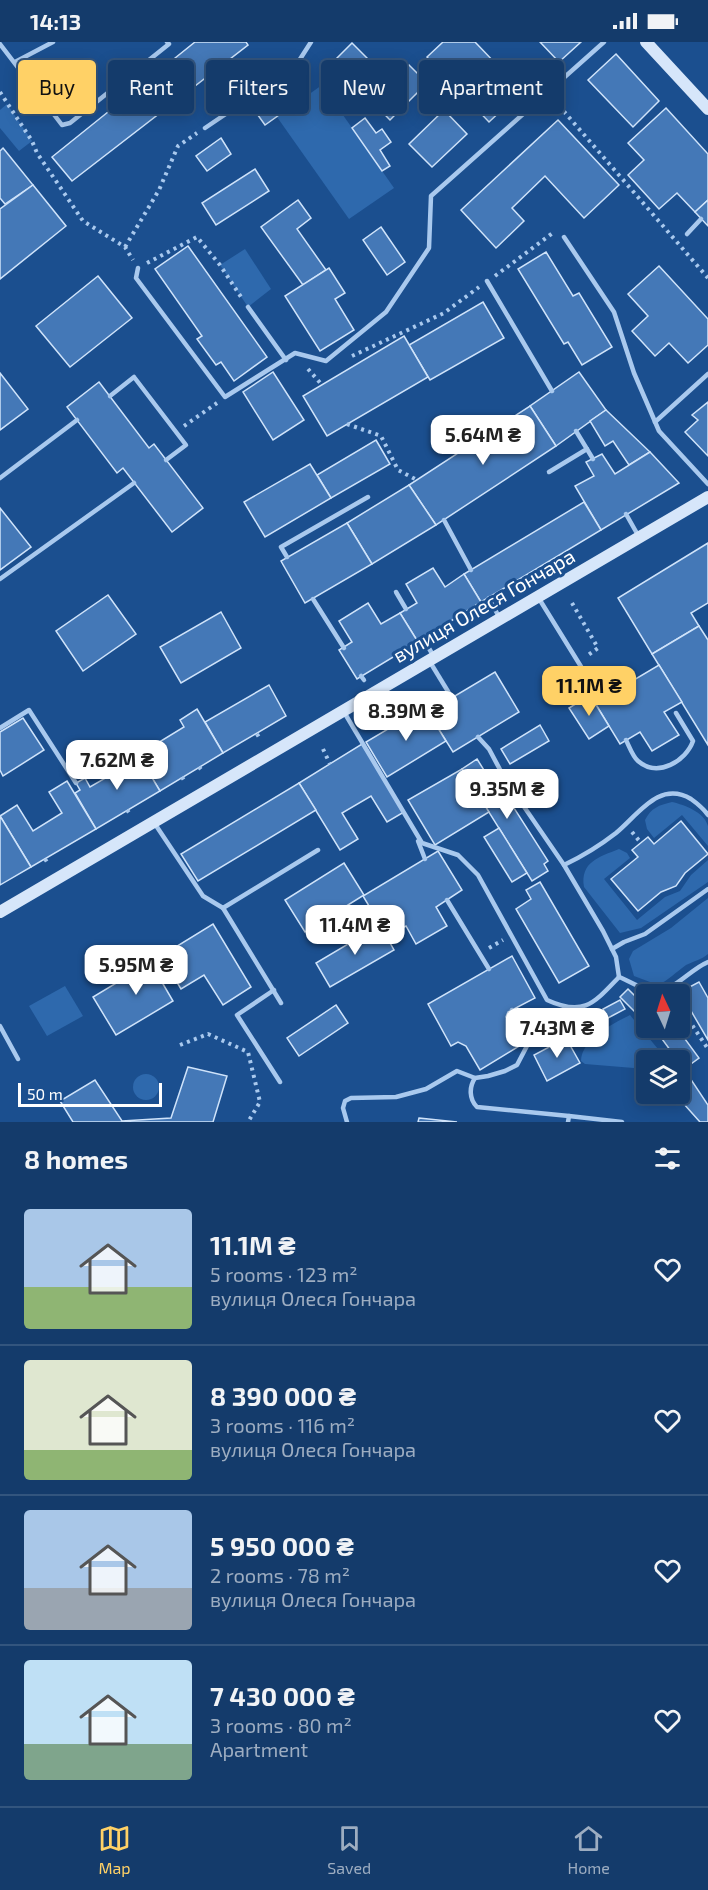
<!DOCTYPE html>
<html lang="en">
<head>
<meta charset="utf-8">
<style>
  body { margin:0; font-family:"Exo 2",sans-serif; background:#214673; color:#f1f3f6; height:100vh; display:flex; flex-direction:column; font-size:22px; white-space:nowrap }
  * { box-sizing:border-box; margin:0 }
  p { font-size:20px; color:#9dadc1 }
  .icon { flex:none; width:33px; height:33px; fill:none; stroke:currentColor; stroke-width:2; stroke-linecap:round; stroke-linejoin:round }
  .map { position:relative; height:1080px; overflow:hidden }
  .sheet { display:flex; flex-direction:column; background:#143b6b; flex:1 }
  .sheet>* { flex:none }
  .guide { position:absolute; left:18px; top:18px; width:672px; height:54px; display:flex; gap:12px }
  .needle { width:39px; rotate:356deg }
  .buttons { position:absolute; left:636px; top:942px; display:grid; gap:12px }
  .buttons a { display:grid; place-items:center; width:54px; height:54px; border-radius:6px; background:#143b6b; box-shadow:0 3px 15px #0003,0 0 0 2px #33557e; font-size:30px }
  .scale { position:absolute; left:18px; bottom:15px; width:144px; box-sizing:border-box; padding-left:6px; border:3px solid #fff; border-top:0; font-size:16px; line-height:21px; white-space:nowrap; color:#fff; -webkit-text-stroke:4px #1b4f8f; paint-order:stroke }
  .price { position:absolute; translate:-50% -51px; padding:0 14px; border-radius:12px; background:#fff; color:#222; font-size:20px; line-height:39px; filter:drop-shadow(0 2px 3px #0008) }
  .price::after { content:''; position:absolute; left:50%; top:36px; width:18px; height:14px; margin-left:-9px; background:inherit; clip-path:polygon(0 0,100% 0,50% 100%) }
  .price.active { background:#ffd166; color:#111 }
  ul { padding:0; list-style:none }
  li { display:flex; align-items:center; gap:18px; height:150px; padding:0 24px }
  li+li { border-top:2px solid #33557e }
  li span { display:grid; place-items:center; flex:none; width:168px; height:120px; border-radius:6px; color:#555 }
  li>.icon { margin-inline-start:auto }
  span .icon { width:72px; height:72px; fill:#fffc; stroke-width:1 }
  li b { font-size:26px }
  h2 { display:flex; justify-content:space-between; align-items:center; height:72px; padding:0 24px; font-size:26px }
  .chip { padding:0 21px; border-radius:6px; background:#143b6b; box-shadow:0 3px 15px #0003,0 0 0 2px #33557e; font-size:21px; line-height:54px }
  .chip.active { background:#ffd166; color:#111 }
  .status { display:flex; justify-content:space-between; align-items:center; height:42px; padding:0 30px; background:#143b6b; direction:ltr }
  .status svg { height:16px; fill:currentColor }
  .menu { display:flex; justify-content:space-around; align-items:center; height:84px; border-top:2px solid #33557e; background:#143b6b; font-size:16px; color:#9dadc1 }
  .menu a { display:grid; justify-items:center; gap:3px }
  .menu .active { color:#ffd166 }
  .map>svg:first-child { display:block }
</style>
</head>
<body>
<div class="status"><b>14:13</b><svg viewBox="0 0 49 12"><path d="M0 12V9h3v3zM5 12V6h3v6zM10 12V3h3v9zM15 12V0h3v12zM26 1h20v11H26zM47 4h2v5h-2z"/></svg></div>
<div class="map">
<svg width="708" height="1080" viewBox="0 0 708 1080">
  <rect width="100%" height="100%" fill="#1b4f8f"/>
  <g fill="#2e69ad">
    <polygon points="322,43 394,146 349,177 277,75"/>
    <polygon points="7,62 32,99 19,109 0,86 0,68"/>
    <polygon points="245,207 271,247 248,265 220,223"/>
    <path d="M 672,760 C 685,763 704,770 708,784 C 708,789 708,798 708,804 L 682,773 L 654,796 L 647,787 L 645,778 C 651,766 659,763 672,760 Z"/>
    <path d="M 619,807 L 627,811 L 630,816 L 604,837 L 637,878 L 665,855 L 680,849 L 691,833 L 708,818 L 708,840 L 641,886 L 620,891 L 584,845 C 580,820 599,815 619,807 Z"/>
    <path d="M 708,856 L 708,912 C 701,918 694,919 686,923 C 676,930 669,938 658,943 L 634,934 L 629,917 L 633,909 L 671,886 Z"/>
    <polygon points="65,944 83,974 47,994 29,964"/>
    <path d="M 630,973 L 667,1018 L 646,1018 L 646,1027 L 585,1022 L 581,1019 C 582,996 613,982 630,973 Z"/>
    <circle cx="146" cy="1045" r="13"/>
  </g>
  <g fill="#4478b7" stroke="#cfe3fa" stroke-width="1.5">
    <polygon points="195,0 246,0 248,3 72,139 52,115"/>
    <polygon points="443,0 475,0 522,49 489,80 427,15"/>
    <polygon points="540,0 581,0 559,20"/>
    <polygon points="352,1 391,40 409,23 427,41 390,78 333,20"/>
    <polygon points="616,12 659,59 633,85 588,38"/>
    <polygon points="290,44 300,58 265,83 255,69"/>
    <polygon points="666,66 708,112 708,158 695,170 677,151 659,167 628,133 644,118 628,101"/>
    <polygon points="444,68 467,92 432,125 409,102"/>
    <polygon points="365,76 376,91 382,87 391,100 380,108 390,124 382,129 352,86"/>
    <polygon points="558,78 619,143 584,176 545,134 512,166 524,179 496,206 461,168"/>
    <polygon points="221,96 231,112 207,129 196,114"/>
    <polygon points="3,106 33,143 5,162 0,156 0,109"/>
    <polygon points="255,127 269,149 216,183 202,161"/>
    <polygon points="33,143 66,184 0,237 0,167"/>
    <polygon points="298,158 311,176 297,187 326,228 303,243 261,185"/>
    <polygon points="708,158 708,184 695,170"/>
    <polygon points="381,185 405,220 387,233 363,198"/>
    <polygon points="188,204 267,315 234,339 221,320 216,323 197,297 202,294 155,227"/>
    <polygon points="546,210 573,254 579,251 612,305 582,323 568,300 564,302 518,227"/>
    <polygon points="659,224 708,277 708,303 688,321 669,301 655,314 632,289 648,274 628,252"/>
    <polygon points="329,226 345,251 335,257 354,288 320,309 285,254"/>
    <polygon points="98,234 132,276 70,325 36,284"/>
    <polygon points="483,260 504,296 430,338 409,303"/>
    <polygon points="404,294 428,335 327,394 303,354"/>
    <polygon points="273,330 304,378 273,398 243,350"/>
    <polygon points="579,330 606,368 556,404 530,364"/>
    <polygon points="0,331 28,367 0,388"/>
    <polygon points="99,340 149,406 154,402 203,466 172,490 123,426 117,431 67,365"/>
    <polygon points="708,360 708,414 685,390 698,378 692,373"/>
    <polygon points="530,364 556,404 436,483 409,443"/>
    <polygon points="606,368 650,410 629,423 613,399 605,404 590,379"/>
    <polygon points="376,398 390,422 331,456 317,433"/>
    <polygon points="650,410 679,441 601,488 575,444 594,434 586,420 602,412 615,432"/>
    <polygon points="310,422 331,456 265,495 244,460"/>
    <polygon points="409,443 436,483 372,522 347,481"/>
    <polygon points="584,460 601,488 481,560 464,532"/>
    <polygon points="0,466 31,505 0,528"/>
    <polygon points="347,481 372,522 305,561 281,519"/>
    <polygon points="708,501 708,561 691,571 699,584 652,612 618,556"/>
    <polygon points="433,526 445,545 464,532 481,560 418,600 400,571 417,561 406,542"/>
    <polygon points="108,553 136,592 83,629 56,589"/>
    <polygon points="368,561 381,582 400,571 418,600 357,637 339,608 352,600 339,579"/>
    <polygon points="221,570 241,606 181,641 160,605"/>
    <polygon points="699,584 708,598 708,703 652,612"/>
    <polygon points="659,623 682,660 664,670 679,693 652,709 640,690 620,702 595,661"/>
    <polygon points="495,630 519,670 453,710 428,670"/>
    <polygon points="269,643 286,674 223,711 205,680"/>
    <polygon points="590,653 609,684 589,697 569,666"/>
    <polygon points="425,665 446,699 387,735 366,700"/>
    <polygon points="197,667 223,711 160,749 143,721 161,710 156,702 184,685 180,678"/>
    <polygon points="23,676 44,708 3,734 0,728 0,690"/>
    <polygon points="540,683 549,699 510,722 501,707"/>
    <polygon points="362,702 404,770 387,780 371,754 342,771 358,797 340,808 299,741"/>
    <polygon points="135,707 160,749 96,787 75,751 80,748 76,741 85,736 90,745 128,723 123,714"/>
    <polygon points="477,717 487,733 491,730 548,819 544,822 548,829 532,839 462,727"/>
    <polygon points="462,727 489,770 435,803 408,758"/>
    <polygon points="67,739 96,787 31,825 0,774 17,763 33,789 62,771 49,750"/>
    <polygon points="299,741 316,768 198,839 181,812"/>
    <polygon points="0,774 31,825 0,843"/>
    <polygon points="681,779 708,812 685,831 676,844 661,850 638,869 611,837 638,815 632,808 648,795 654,802"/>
    <polygon points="499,786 527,831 512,840 484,795"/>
    <polygon points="438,809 462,848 436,865 447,884 416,902 406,884 387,894 363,854"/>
    <polygon points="344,821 364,853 305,890 285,858"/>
    <polygon points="540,840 589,924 559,941 516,867 531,857 526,848"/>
    <polygon points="213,882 251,945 223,963 204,933 181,947 161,914"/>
    <polygon points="380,883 394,908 330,945 316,921"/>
    <polygon points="161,914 174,936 163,942 173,959 116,993 93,955"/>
    <polygon points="512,914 535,956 508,970 506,975 521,1003 480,1028 466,1004 458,1000 451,1004 428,962"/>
    <polygon points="699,940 708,956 708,998 680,950"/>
    <polygon points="628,947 642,961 634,969 620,955"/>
    <polygon points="620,958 625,967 608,976 603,967"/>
    <polygon points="336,963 348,981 299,1014 287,996"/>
    <polygon points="654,986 677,986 699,1016 684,1027"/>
    <polygon points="566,996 580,1021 547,1039 534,1013"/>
    <polygon points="188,1025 227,1034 213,1080 73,1080 60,1059 95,1038 122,1079 171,1076"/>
    <polygon points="680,1025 684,1027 708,1063 708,1080 700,1080 675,1052 680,1052"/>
    <polygon points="419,1076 457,1080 418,1080"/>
  </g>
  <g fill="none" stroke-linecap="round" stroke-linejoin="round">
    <g stroke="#a9c9ee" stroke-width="4" stroke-dasharray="3 4.5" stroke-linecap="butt">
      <polyline points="0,50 32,99 37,111 83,179 125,205 133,218"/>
      <polyline points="554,58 708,236"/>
      <polyline points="125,205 159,148 178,104 197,91"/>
      <polyline points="147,221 197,195 220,223 243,258"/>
      <polyline points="495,234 554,190"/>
      <polyline points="352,314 444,271 479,245"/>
      <polyline points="308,327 322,343"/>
      <polyline points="347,382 381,394 398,428 417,438"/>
      <polyline points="184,384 217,361"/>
      <polyline points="572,561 598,606 587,614"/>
      <polyline points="257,692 260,697"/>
      <polyline points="323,707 330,722"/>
      <polyline points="199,725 203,730"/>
      <polyline points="182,735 185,740"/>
      <polyline points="127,768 130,772"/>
      <polyline points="632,790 641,801"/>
      <polyline points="45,817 47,820"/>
      <polyline points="489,906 503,898"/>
      <polyline points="680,965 708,1007"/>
      <polyline points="180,1003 208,992 248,1010 260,1060 248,1080"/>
    </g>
    <g stroke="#a9c9ee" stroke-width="4.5">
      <polyline points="0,2 62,83 70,81 169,2 167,0"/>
      <polyline points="15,20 53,0"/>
      <polyline points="205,86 295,25 311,0"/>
      <polyline points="687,192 701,177"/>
      <polyline points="564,195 614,270 634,331 659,389 708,442"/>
      <polyline points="138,226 136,236 225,355 295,311 326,319 386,270 429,206 431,154 604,0"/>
      <polyline points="487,239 552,349"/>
      <polyline points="248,265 286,318"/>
      <polyline points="110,354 134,335 186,403 166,418"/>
      <polyline points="655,380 708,332"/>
      <polyline points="576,389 593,417"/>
      <polyline points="549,430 587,407"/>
      <polyline points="0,436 77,378"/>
      <polyline points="626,472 639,495"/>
      <polyline points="444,478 471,528"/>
      <polyline points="287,515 281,505 368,455"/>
      <polyline points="0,537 134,441"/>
      <polyline points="396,550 406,567"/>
      <polyline points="538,555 601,657"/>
      <polyline points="489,556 499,575"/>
      <polyline points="313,557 344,606"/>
      <polyline points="423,596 434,615"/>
      <polyline points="430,620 452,656"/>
      <polyline points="361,634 364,638"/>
      <path d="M 344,670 L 422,801 L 458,813 L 478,833 L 547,958 C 584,975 594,961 619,935 C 627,938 636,944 645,947 C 671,956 686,929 708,920"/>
      <polyline points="0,686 29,668 76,741"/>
      <polyline points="478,695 489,707 505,737 564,823"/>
      <path d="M 626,698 C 629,704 633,715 638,719 C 658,736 686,719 693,699 L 676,671"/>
      <polyline points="155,782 203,854 223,866 281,961"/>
      <polyline points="418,799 425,817"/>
      <polyline points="447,858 489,927"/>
      <polyline points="223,866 318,808"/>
      <polyline points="612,907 624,900 645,892 708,847"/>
      <path d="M 619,935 L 616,915 L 603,889 L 564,823 C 585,813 598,805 616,791 C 638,773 659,738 691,757 C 698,762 703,766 708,773"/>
      <polyline points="274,948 237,973 280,1040"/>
      <polyline points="0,984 18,1017"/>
      <path d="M 475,1036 C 469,1045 469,1057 477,1065 L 569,1074"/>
      <polyline points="347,1080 343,1066 345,1059 351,1056 396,1055 426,1047 457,1029 475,1036 488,1034 505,1029 517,1023 528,1002 524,988 512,968"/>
      <polyline points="568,1080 569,1074 622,1080"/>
    </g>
    <g stroke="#d6e6fa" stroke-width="12">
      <polyline points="646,0 708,67"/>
      <polyline points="0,870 708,455"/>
    </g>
  </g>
  <g text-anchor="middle" stroke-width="6" stroke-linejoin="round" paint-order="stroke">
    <g font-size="20" fill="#fff" stroke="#1b4f8f">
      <text transform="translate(484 564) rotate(-30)" y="7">вулиця Олеся Гончара</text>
    </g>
  </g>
</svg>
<div class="buttons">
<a><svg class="needle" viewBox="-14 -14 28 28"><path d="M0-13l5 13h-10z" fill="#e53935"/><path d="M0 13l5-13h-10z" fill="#9dadc1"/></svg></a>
<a><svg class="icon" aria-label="layers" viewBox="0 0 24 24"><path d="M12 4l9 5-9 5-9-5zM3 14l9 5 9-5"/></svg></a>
</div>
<div class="scale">50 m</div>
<b class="price" style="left:483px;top:424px">5.64M ₴</b>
<b class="price active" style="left:589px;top:675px">11.1M ₴</b>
<b class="price" style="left:406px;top:700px">8.39M ₴</b>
<b class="price" style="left:117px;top:749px">7.62M ₴</b>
<b class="price" style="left:507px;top:778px">9.35M ₴</b>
<b class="price" style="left:355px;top:914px">11.4M ₴</b>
<b class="price" style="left:136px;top:954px">5.95M ₴</b>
<b class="price" style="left:557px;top:1017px">7.43M ₴</b>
<div class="guide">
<a class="chip active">Buy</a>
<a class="chip">Rent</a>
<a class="chip">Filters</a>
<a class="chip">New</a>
<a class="chip">Apartment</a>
</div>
</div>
<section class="sheet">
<h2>8 homes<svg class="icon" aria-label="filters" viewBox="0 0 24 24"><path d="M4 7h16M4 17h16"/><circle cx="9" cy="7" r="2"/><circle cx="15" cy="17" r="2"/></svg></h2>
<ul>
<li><span style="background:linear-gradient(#a9c7e8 65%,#8fb573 0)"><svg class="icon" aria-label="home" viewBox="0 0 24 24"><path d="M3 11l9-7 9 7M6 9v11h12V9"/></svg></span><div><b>11.1M ₴</b><p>5 rooms · 123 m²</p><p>вулиця Олеся Гончара</p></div><svg class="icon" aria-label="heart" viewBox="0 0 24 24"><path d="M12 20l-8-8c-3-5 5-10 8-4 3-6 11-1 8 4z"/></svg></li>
<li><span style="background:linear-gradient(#dfe7d0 75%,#8fb573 0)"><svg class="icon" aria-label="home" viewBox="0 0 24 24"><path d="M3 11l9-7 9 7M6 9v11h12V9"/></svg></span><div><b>8 390 000 ₴</b><p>3 rooms · 116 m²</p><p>вулиця Олеся Гончара</p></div><svg class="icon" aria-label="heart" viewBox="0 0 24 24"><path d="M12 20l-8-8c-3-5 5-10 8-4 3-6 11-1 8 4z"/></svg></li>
<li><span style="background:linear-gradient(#a9c7e8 65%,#9aa5b1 0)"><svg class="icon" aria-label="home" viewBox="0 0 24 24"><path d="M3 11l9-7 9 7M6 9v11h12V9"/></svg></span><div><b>5 950 000 ₴</b><p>2 rooms · 78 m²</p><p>вулиця Олеся Гончара</p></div><svg class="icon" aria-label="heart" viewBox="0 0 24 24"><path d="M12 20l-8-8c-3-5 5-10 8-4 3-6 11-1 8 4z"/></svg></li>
<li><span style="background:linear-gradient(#bfe0f5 70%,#7fa58c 0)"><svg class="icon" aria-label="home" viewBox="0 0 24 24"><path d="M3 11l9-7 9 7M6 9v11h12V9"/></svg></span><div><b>7 430 000 ₴</b><p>3 rooms · 80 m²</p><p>Apartment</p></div><svg class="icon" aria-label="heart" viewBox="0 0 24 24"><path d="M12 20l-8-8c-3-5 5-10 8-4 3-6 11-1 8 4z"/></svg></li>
</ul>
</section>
<nav class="menu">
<a class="active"><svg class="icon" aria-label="map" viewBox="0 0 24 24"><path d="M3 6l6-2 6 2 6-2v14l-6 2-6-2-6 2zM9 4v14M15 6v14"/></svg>Map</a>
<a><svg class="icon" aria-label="saved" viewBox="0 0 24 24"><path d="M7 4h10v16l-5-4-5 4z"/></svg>Saved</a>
<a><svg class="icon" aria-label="home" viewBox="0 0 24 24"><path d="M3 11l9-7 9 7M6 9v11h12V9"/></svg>Home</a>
</nav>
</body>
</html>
